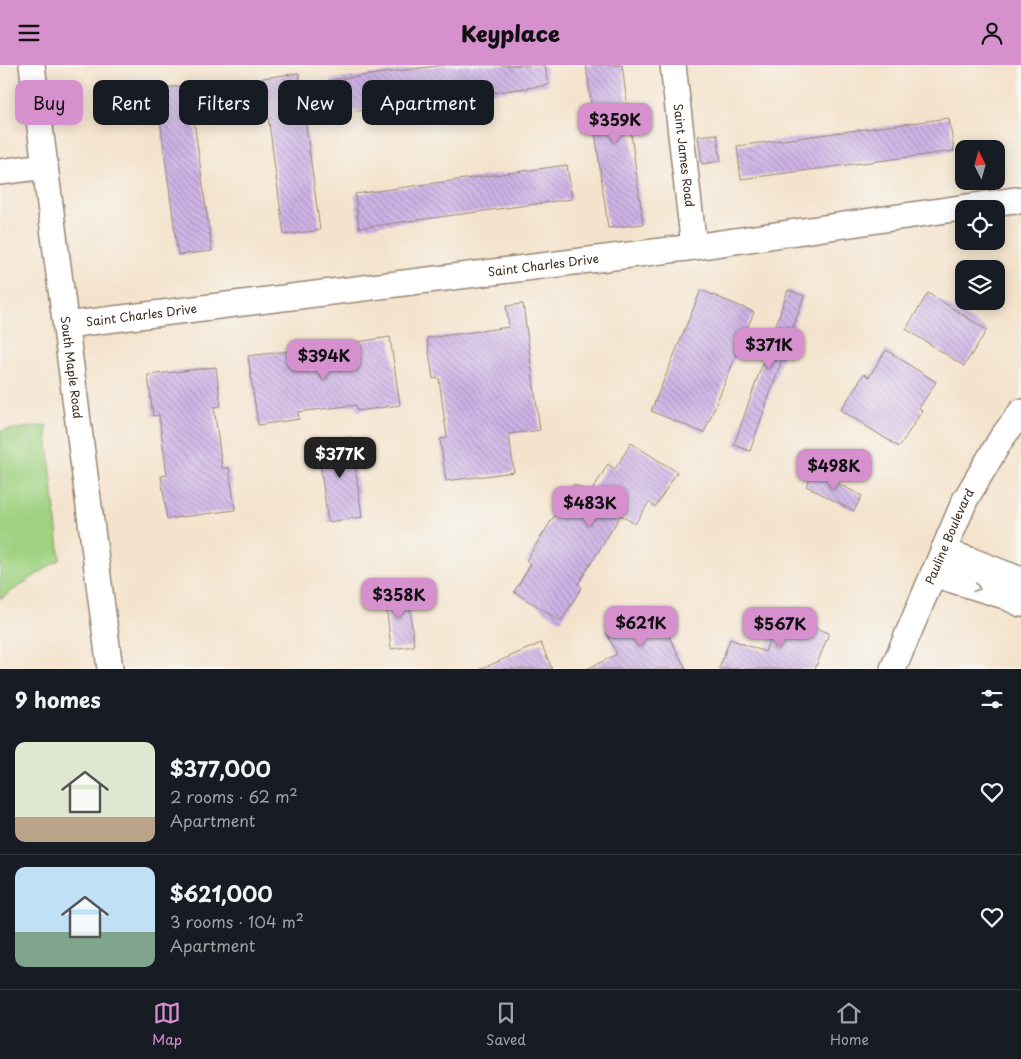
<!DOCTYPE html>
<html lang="en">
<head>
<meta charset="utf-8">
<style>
  body { margin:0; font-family:"Playpen Sans",sans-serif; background:#242831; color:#f1f3f6; height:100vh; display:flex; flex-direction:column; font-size:19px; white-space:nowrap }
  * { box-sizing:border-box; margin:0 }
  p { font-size:16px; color:#9ea1a6 }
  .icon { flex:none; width:28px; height:28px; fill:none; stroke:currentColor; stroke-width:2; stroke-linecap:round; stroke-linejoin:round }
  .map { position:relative; height:604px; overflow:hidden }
  .sheet { display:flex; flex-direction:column; background:#171b24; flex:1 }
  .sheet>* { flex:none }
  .banner { position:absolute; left:15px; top:15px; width:500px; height:45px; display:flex; gap:10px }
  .needle { width:32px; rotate:354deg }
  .fabs { position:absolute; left:955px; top:75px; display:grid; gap:10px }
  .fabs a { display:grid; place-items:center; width:50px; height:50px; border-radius:10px; background:#171b24; box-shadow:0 2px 12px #0003; font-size:25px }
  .price { position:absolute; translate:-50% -42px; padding:0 11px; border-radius:10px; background:#d690ce; color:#111; font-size:16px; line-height:32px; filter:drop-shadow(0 1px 2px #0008) }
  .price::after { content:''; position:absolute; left:50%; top:30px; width:15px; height:11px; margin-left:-8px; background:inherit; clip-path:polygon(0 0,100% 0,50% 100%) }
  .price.active { background:#222; color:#fff }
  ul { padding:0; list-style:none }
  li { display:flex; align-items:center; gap:15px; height:125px; padding:0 15px }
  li+li { border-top:1px solid #363941 }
  li span { display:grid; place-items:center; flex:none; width:140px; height:100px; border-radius:10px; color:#555 }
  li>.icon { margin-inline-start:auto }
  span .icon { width:60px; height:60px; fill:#fffc; stroke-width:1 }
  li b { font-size:21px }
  h2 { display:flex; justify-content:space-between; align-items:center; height:60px; padding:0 15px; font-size:21px }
  .tag { padding:0 18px; border-radius:10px; background:#171b24; box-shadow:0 2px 12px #0003; font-size:18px; line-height:45px }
  .tag.active { background:#d690ce; color:#111 }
  header { display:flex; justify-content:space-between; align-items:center; height:65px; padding:0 15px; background:#d690ce; color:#111; font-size:22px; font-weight:800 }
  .menu { display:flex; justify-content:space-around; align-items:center; height:70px; border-top:1px solid #363941; background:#171b24; font-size:14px; color:#9ea1a6 }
  .menu a { display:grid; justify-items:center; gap:2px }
  .menu .active { color:#d690ce }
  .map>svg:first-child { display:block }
</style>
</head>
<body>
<header><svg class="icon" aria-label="menu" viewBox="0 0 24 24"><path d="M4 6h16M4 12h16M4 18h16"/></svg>Keyplace<svg class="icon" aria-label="person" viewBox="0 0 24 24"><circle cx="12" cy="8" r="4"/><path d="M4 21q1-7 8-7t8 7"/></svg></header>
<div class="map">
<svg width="1021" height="604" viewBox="0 0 1021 604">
  <defs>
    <pattern id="building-back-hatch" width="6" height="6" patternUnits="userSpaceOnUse" patternTransform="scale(1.25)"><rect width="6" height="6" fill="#ceb2e6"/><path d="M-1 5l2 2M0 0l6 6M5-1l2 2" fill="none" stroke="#a891ba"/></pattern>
  </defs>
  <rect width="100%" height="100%" fill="#f6f6f2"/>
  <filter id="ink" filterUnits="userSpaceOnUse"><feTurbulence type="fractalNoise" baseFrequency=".02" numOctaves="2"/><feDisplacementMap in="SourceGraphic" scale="10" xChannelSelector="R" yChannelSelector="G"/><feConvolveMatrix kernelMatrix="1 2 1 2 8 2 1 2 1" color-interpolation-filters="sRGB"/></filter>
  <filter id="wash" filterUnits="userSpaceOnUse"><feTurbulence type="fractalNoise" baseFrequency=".0096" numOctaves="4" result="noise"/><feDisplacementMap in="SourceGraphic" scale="20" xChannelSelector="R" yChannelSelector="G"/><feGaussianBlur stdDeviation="1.12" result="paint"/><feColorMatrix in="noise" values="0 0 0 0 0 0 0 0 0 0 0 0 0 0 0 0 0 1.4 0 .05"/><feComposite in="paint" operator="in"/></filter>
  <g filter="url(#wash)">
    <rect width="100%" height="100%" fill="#f4e3cc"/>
    <polygon fill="#9fd180" stroke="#6d7e4f" points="46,360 60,494 0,534 0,366"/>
    <g id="blocks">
      <g fill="url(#building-back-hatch)">
        <polygon points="443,0 545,0 548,20 335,49 331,15"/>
        <polygon points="586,0 622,0 643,159 608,163"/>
        <polygon points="299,8 320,165 284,170 263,13"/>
        <polygon points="189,20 212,186 178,190 156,24"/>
        <polygon points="949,53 954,86 741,114 737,81"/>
        <polygon points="717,69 721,96 702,99 698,71"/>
        <polygon points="567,100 572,134 359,163 355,129"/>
        <polygon points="701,225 754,247 704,368 651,346"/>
        <polygon points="788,225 804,231 750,386 734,380"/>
        <polygon points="928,228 987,265 964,301 906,264"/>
        <polygon points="523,239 540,365 509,369 514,407 446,416 440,374 447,373 439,313 433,314 427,273 509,262 506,241"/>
        <polygon points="390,272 400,340 357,346 356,340 298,347 299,354 258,360 248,291 290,286 291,293 351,285 350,278"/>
        <polygon points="886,285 936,317 919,343 922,346 899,382 841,345 864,309 869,312"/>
        <polygon points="216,302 221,341 214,342 222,403 229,403 235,445 167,454 161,411 167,410 159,350 153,351 148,310"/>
        <polygon points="351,372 362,452 328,457 317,377"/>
        <polygon points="631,378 677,407 655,442 649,437 635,459 621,450 578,519 582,522 561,556 514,527 531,499 526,496 574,419 590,429 608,399 615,404"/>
        <polygon points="814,406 862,431 854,446 806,421"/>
        <polygon points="408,527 414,581 391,584 385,529"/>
        <polygon points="643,547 655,569 665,564 686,604 587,604 617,589 606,567"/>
        <polygon points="779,550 829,568 815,604 719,604 730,574 765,587"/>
        <polygon points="541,578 552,604 481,604"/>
      </g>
    </g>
  </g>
  <g filter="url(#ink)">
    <use href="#blocks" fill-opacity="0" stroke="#988675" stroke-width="1"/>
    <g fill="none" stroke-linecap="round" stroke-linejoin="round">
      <defs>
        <g id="minor">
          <path id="s1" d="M 32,0 L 110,604"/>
          <path id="s2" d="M 673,0 L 694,182"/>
          <polyline points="0,107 45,101"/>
          <path id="s3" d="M 66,260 L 694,182 L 1015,135 L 1021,136"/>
          <polyline points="943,486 967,494 1021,515"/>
          <polyline points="933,509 1005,531 1021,539"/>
          <path id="s4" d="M 893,604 L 965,435 L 1001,374 L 1021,347"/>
        </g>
      </defs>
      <use href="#minor" stroke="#988675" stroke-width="28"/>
      <use href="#minor" stroke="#fff" stroke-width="25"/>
    </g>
    <defs><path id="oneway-chevron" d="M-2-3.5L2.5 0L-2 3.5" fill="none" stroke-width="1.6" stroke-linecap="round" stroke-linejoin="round" transform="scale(1.25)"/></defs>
    <use stroke="#a79f9a" href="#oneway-chevron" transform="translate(977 523) rotate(18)"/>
  </g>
  <g text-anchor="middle" stroke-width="4" stroke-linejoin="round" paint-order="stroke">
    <g font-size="12" fill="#3b2a1e" stroke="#f6f6f2">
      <text dy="4" stroke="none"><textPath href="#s2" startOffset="91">Saint James Road</textPath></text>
      <text dy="4" stroke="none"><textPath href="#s3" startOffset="481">Saint Charles Drive</textPath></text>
      <text dy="4" stroke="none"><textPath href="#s3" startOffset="76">Saint Charles Drive</textPath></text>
      <text dy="4" stroke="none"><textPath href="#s1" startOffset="305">South Maple Road</textPath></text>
      <text dy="4" stroke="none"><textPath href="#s4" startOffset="144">Pauline Boulevard</textPath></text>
    </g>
  </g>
</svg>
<div class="fabs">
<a><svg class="needle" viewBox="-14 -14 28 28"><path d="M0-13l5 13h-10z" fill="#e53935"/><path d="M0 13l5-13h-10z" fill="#9ea1a6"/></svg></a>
<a><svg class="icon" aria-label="locate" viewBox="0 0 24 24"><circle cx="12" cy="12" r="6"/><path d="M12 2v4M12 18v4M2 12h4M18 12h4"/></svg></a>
<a><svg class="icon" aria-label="layers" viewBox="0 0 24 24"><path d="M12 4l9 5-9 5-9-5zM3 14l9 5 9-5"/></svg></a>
</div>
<b class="price" style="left:615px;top:80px">$359K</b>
<b class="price" style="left:769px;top:305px">$371K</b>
<b class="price" style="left:324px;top:316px">$394K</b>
<b class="price active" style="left:340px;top:414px">$377K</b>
<b class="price" style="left:834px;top:426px">$498K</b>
<b class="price" style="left:590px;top:463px">$483K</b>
<b class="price" style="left:399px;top:555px">$358K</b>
<b class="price" style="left:641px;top:583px">$621K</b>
<b class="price" style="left:780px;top:584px">$567K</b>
<div class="banner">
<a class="tag active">Buy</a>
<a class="tag">Rent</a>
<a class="tag">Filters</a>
<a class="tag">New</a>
<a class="tag">Apartment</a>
</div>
</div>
<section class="sheet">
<h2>9 homes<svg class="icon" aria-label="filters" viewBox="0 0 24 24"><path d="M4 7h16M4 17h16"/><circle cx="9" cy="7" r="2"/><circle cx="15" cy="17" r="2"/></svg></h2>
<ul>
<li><span style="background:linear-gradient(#dfe7d0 75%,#b9a48a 0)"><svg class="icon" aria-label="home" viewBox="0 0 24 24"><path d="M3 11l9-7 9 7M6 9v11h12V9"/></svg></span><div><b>$377,000</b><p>2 rooms · 62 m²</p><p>Apartment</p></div><svg class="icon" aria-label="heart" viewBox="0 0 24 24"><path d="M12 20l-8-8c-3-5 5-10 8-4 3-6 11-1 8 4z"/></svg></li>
<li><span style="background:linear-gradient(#bfe0f5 65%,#7fa58c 0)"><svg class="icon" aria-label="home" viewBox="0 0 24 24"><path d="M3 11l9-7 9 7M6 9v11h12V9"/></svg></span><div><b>$621,000</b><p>3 rooms · 104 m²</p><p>Apartment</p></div><svg class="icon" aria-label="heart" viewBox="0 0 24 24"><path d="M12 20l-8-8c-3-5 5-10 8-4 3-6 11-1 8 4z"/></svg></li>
</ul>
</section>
<nav class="menu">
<a class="active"><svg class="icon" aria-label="map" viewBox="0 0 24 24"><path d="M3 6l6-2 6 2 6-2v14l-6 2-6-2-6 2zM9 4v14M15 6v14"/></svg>Map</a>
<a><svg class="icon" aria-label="saved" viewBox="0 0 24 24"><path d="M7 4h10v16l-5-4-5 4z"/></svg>Saved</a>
<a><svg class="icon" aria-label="home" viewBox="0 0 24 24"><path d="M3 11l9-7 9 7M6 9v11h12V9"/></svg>Home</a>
</nav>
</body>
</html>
